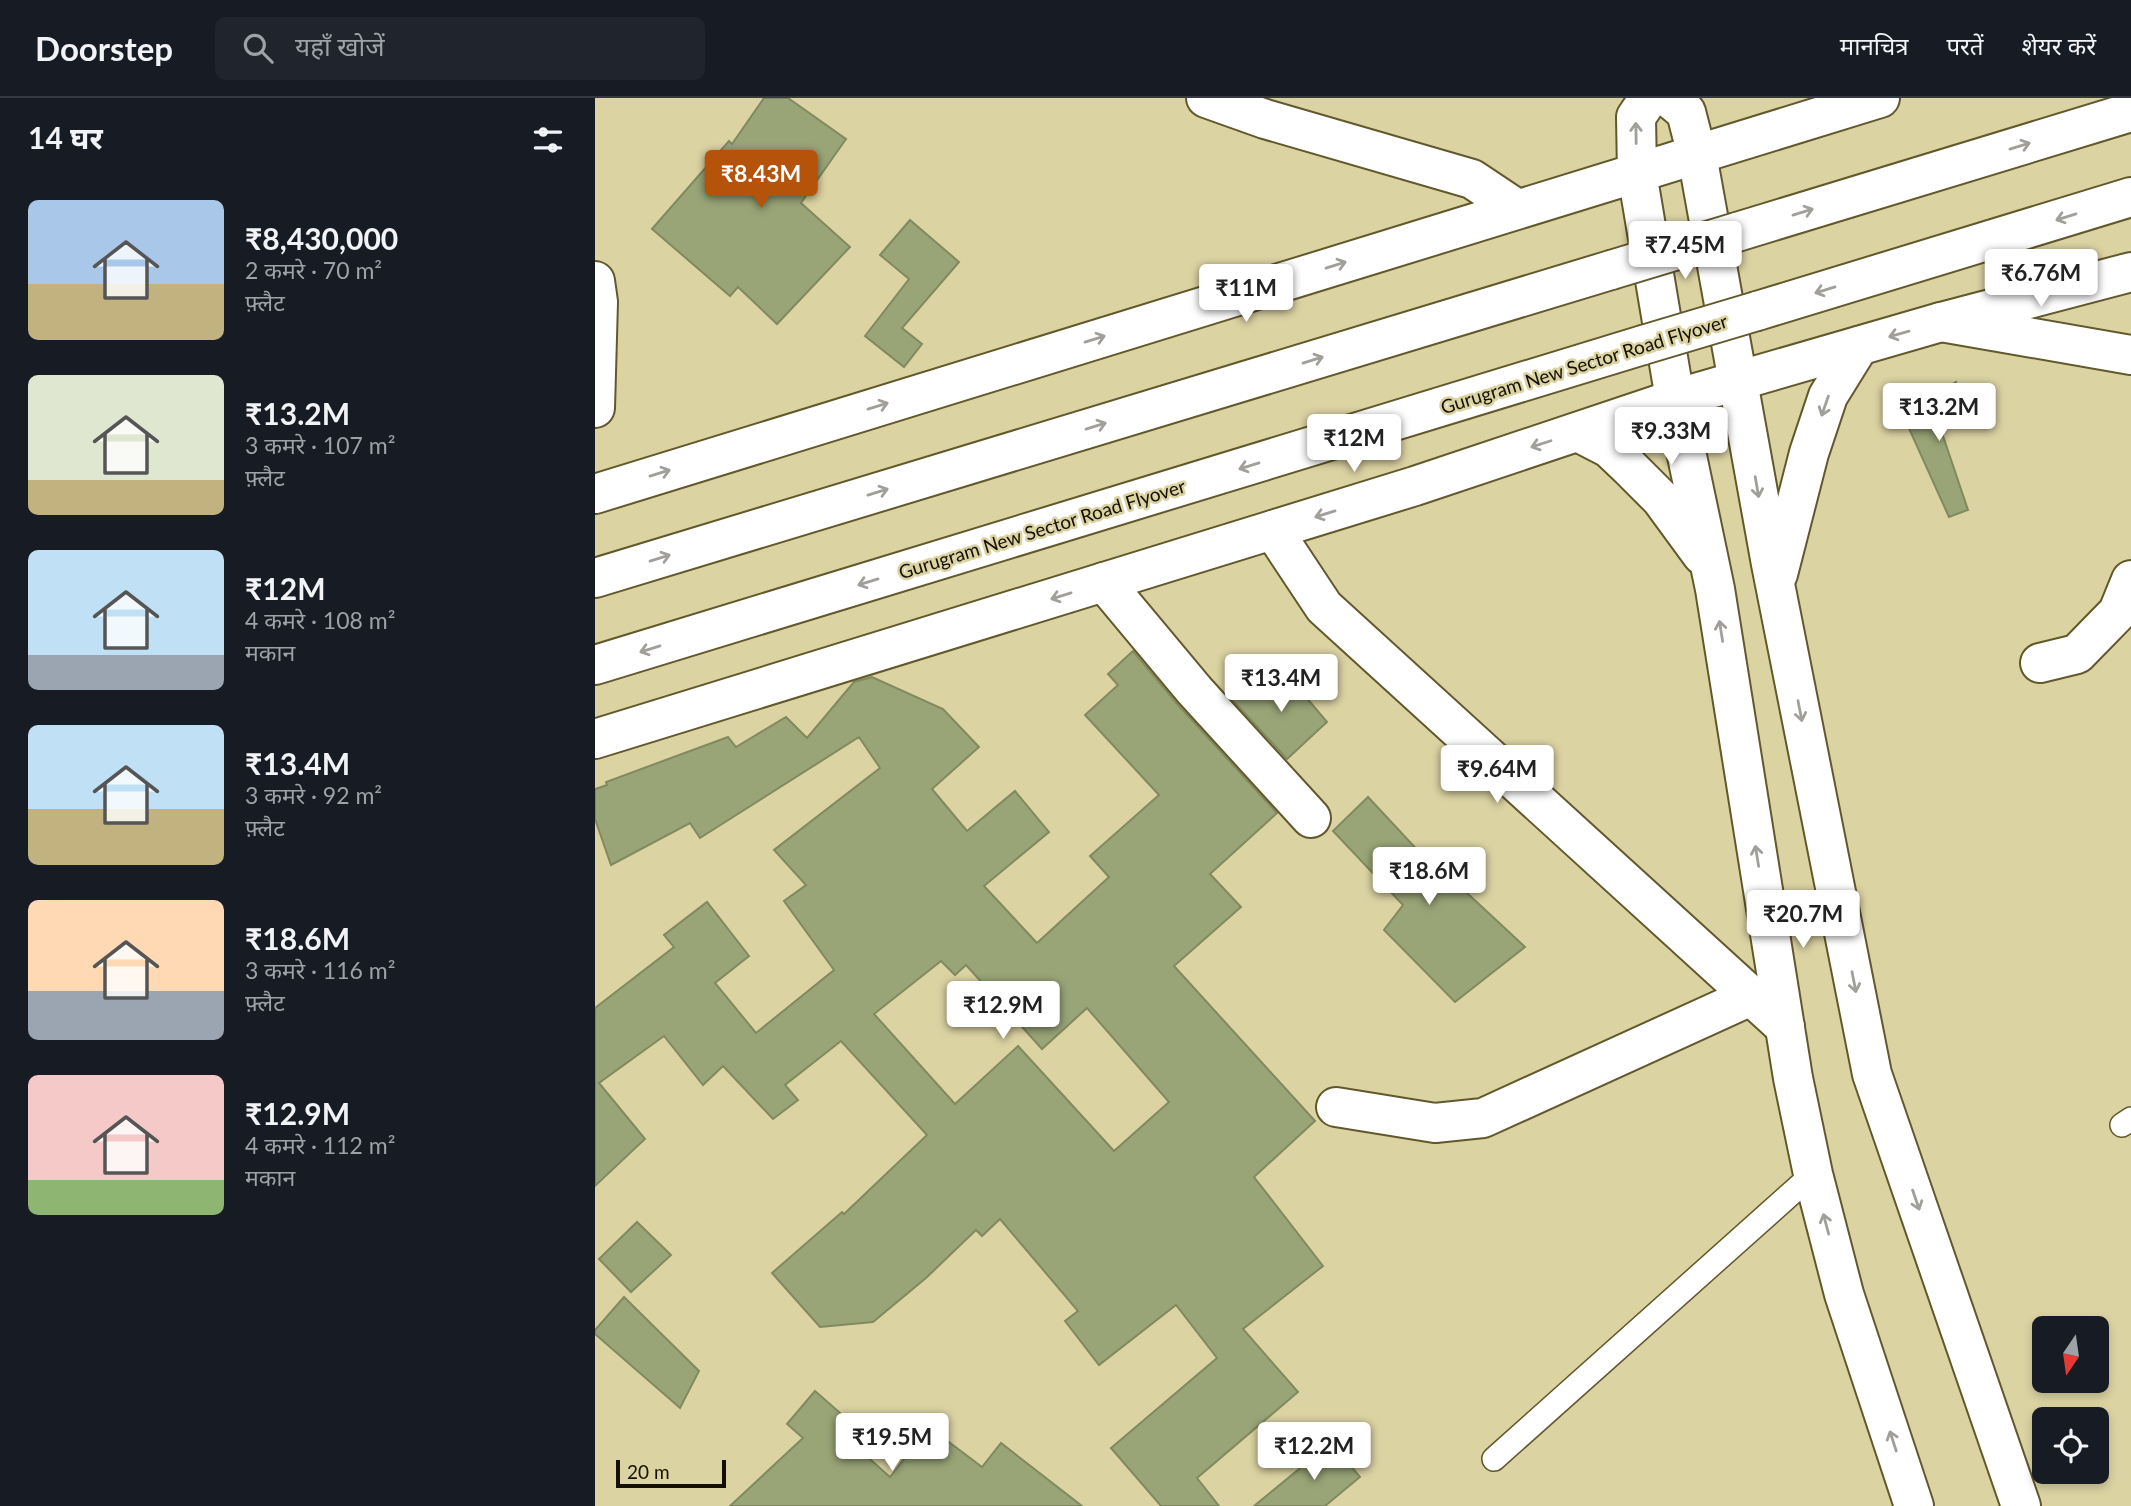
<!DOCTYPE html>
<html lang="hi">
<head>
<meta charset="utf-8">
<style>
  body { margin:0; font-family:Lato,"Noto Sans Devanagari",sans-serif; background:#20242c; color:#f1f3f6; height:100vh; display:flex; flex-direction:column; font-size:26px; white-space:nowrap }
  * { box-sizing:border-box; margin:0 }
  p { font-size:23px; color:#9ea1a6 }
  .icon { flex:none; width:38px; height:38px; fill:none; stroke:currentColor; stroke-width:2; stroke-linecap:round; stroke-linejoin:round }
  .map { position:relative; flex:1; overflow:hidden }
  .sheet { display:flex; flex-direction:column; background:#171b24; width:595px }
  .sheet>* { flex:none }
  .needle { width:46px; rotate:193deg }
  .fabs { position:absolute; left:1437px; top:1218px; display:grid; gap:14px }
  .fabs a { display:grid; place-items:center; width:77px; height:77px; border-radius:10px; background:#171b24; box-shadow:0 4px 10px #0003; font-size:35px }
  .scale { position:absolute; left:21px; bottom:18px; width:110px; box-sizing:border-box; padding-left:7px; border:4px solid #141001; border-top:0; font-size:19px; line-height:24px; white-space:nowrap; color:#141001; -webkit-text-stroke:5px #dcd3a3; paint-order:stroke }
  .price { position:absolute; translate:-50% -60px; padding:0 16px; border-radius:7px; background:#fff; color:#222; font-size:23px; line-height:46px; filter:drop-shadow(0 2px 4px #0008) }
  .price::after { content:''; position:absolute; left:50%; top:42px; width:21px; height:16px; margin-left:-10px; background:inherit; clip-path:polygon(0 0,100% 0,50% 100%) }
  .price.selected { background:#b45309; color:#fff }
  ul { padding:0; list-style:none }
  li { display:flex; align-items:center; gap:21px; height:175px; padding:0 28px }
  li span { display:grid; place-items:center; flex:none; width:196px; height:140px; border-radius:10px; color:#555 }
  li>.icon { margin-inline-start:auto }
  span .icon { width:84px; height:84px; fill:#fffc; stroke-width:1 }
  li b { font-size:30px }
  h2 { display:flex; justify-content:space-between; align-items:center; height:84px; padding:0 28px; font-size:30px }
  header { display:flex; align-items:center; gap:42px; box-sizing:border-box; height:98px; padding:0 35px; background:#171b24; border-bottom:2px solid #363941 }
  header strong { font-size:33px }
  nav { display:flex; gap:38px; margin-inline-start:auto; font-size:24px }
  .search { width:490px; height:63px; background:#20242c; display:flex; align-items:center; gap:18px; box-sizing:border-box; padding:0 24px; border-radius:10px; color:#9ea1a6; font-size:26px }
  main { display:flex; flex:1; min-height:0 }
  .map>svg:first-child { display:block }
</style>
</head>
<body>
<header>
<strong>Doorstep</strong>
<div class="search"><svg class="icon" aria-label="search" viewBox="0 0 24 24"><circle cx="10" cy="10" r="6"/><path d="M15 15l6 6"/></svg>यहाँ खोजें</div>
<nav><a>मानचित्र</a><a>परतें</a><a>शेयर करें</a></nav>
</header>
<main>
<section class="sheet">
<h2>14 घर<svg class="icon" aria-label="filters" viewBox="0 0 24 24"><path d="M4 7h16M4 17h16"/><circle cx="9" cy="7" r="2"/><circle cx="15" cy="17" r="2"/></svg></h2>
<ul>
<li><span style="background:linear-gradient(#a9c7e8 60%,#c2b280 0)"><svg class="icon" aria-label="home" viewBox="0 0 24 24"><path d="M3 11l9-7 9 7M6 9v11h12V9"/></svg></span><div><b>₹8,430,000</b><p>2 कमरे · 70 m²</p><p>फ़्लैट</p></div></li>
<li><span style="background:linear-gradient(#dfe7d0 75%,#c2b280 0)"><svg class="icon" aria-label="home" viewBox="0 0 24 24"><path d="M3 11l9-7 9 7M6 9v11h12V9"/></svg></span><div><b>₹13.2M</b><p>3 कमरे · 107 m²</p><p>फ़्लैट</p></div></li>
<li><span style="background:linear-gradient(#bfe0f5 75%,#9aa5b1 0)"><svg class="icon" aria-label="home" viewBox="0 0 24 24"><path d="M3 11l9-7 9 7M6 9v11h12V9"/></svg></span><div><b>₹12M</b><p>4 कमरे · 108 m²</p><p>मकान</p></div></li>
<li><span style="background:linear-gradient(#bfe0f5 60%,#c2b280 0)"><svg class="icon" aria-label="home" viewBox="0 0 24 24"><path d="M3 11l9-7 9 7M6 9v11h12V9"/></svg></span><div><b>₹13.4M</b><p>3 कमरे · 92 m²</p><p>फ़्लैट</p></div></li>
<li><span style="background:linear-gradient(#ffd9b3 65%,#9aa5b1 0)"><svg class="icon" aria-label="home" viewBox="0 0 24 24"><path d="M3 11l9-7 9 7M6 9v11h12V9"/></svg></span><div><b>₹18.6M</b><p>3 कमरे · 116 m²</p><p>फ़्लैट</p></div></li>
<li><span style="background:linear-gradient(#f6c9c9 75%,#8fb573 0)"><svg class="icon" aria-label="home" viewBox="0 0 24 24"><path d="M3 11l9-7 9 7M6 9v11h12V9"/></svg></span><div><b>₹12.9M</b><p>4 कमरे · 112 m²</p><p>मकान</p></div></li>
</ul>
</section>
<div class="map">
<svg width="1536" height="1408" viewBox="0 0 1536 1408">
  <rect width="100%" height="100%" fill="#dcd3a3"/>
  <g fill="#99a477" stroke="#808a5e" stroke-width="2" fill-rule="evenodd">
    <polygon points="169,0 193,0 251,41 206,105 255,149 182,226 143,189 135,198 57,131 134,43 137,46"/>
    <polygon points="315,122 364,164 307,230 327,246 309,269 270,238 314,181 285,157"/>
    <polygon points="1361,284 1372,319 1345,329 1373,412 1354,419 1307,315"/>
    <path d="M 538,553 L 584,608 L 682,715 L 615,776 L 646,809 L 579,868 L 720,1023 L 659,1079 L 728,1168 L 648,1231 L 703,1294 L 602,1380 L 624,1408 L 566,1408 L 516,1350 L 622,1260 L 581,1207 L 504,1267 L 470,1223 L 483,1213 L 405,1121 L 387,1138 L 381,1132 L 331,1180 L 278,1224 L 225,1229 L 177,1175 L 247,1114 L 249,1116 L 332,1037 L 246,943 L 190,987 L 203,1002 L 178,1021 L 128,968 L 108,987 L 69,938 L 4,985 L 50,1041 L 0,1088 L 0,910 L 79,849 L 69,837 L 112,804 L 154,858 L 120,885 L 161,935 L 239,872 L 189,803 L 211,787 L 179,752 L 285,670 L 264,639 L 105,740 L 95,725 L 16,767 L 0,721 L 0,691 L 12,687 L 11,684 L 133,639 L 141,649 L 191,619 L 212,640 L 259,584 L 277,579 L 348,611 L 384,649 L 337,691 L 372,733 L 420,693 L 454,734 L 389,788 L 442,845 L 514,779 L 495,758 L 564,697 L 490,617 L 523,587 L 513,576 ZM 346,863 L 360,877 L 371,867 L 447,951 L 492,910 L 574,1004 L 519,1053 L 423,948 L 360,1006 L 279,916 Z"/>
    <polygon points="694,579 732,624 692,661 633,597"/>
    <polygon points="773,699 827,757 829,755 930,849 860,904 789,832 808,807 738,733"/>
    <polygon points="42,1124 76,1157 36,1194 4,1161"/>
    <polygon points="29,1199 104,1273 85,1310 0,1236 0,1232"/>
    <polygon points="220,1293 260,1328 250,1339 295,1379 334,1329 387,1369 406,1345 487,1408 135,1408 208,1340 192,1326"/>
    <polygon points="736,1345 765,1379 730,1408 659,1408"/>
  </g>
  <g fill="none" stroke-linecap="round" stroke-linejoin="round">
    <defs>
      <g id="service">
        <polyline points="1527,1027 1536,1021"/>
        <polyline points="899,1361 1218,1076"/>
      </g>
      <g id="minor">
        <polyline points="611,0 670,21 877,81 922,111"/>
        <polyline points="0,183 3,204 0,310"/>
        <polyline points="1346,224 1536,257"/>
        <polyline points="678,432 729,509 1190,929"/>
        <polyline points="509,484 600,593 716,720"/>
        <polyline points="1445,565 1482,556 1523,514 1536,482"/>
        <polyline points="741,1009 840,1025 888,1020 1156,898"/>
      </g>
      <g id="tertiary">
        <polyline points="1054,0 1041,19 1042,75 1080,301 1120,491 1198,980 1218,1076 1249,1196 1319,1408"/>
        <polyline points="1074,0 1091,14 1102,57 1176,466 1277,976 1426,1408"/>
        <polyline points="983,334 1014,350 1034,369 1066,401 1107,457"/>
        <polyline points="0,396 1285,0"/>
        <polyline points="1183,476 1214,355 1233,298 1264,248"/>
        <polyline points="0,641 820,388 1080,301 1346,224 1536,174"/>
      </g>
      <g id="trunk">
        <polyline points="1142,134 1536,14"/>
        <polyline points="1162,213 1536,99"/>
        <polyline points="0,480 1016,172"/>
        <polyline points="0,567 1048,247"/>
      </g>
    </defs>
    <use href="#service" stroke="#61582c" stroke-width="26"/>
    <use href="#minor" stroke="#61582c" stroke-width="42"/>
    <use href="#tertiary" stroke="#61582c" stroke-width="42"/>
    <use href="#trunk" stroke="#61582c" stroke-width="42"/>
    <use href="#service" stroke="#fff" stroke-width="23"/>
    <use href="#minor" stroke="#fff" stroke-width="38"/>
    <use href="#tertiary" stroke="#fff" stroke-width="38"/>
    <use href="#trunk" stroke="#fff" stroke-width="38"/>
    <defs>
      <g id="trunk-bridge">
        <polyline points="1016,172 1142,134"/>
        <polyline points="1048,247 1162,213"/>
      </g>
    </defs>
    <use href="#trunk-bridge" stroke="#61582c" stroke-width="42" stroke-linecap="butt"/>
    <use href="#trunk-bridge" stroke="#fff" stroke-width="38"/>
  </g>
  <defs><path id="oneway-shaft" d="M-6 0H5M1.5-3L5.5 0L1.5 3" fill="none" stroke-width="1.6" stroke-linecap="round" stroke-linejoin="round" transform="scale(1.75)"/></defs>
  <g stroke="#a19f99">
    <use href="#oneway-shaft" transform="translate(1041 35) rotate(-91)"/>
    <use href="#oneway-shaft" transform="translate(1425 48) rotate(-17)"/>
    <use href="#oneway-shaft" transform="translate(1208 114) rotate(-17)"/>
    <use href="#oneway-shaft" transform="translate(1471 119) rotate(163)"/>
    <use href="#oneway-shaft" transform="translate(741 167) rotate(-17)"/>
    <use href="#oneway-shaft" transform="translate(1230 192) rotate(163)"/>
    <use href="#oneway-shaft" transform="translate(1304 236) rotate(164)"/>
    <use href="#oneway-shaft" transform="translate(500 241) rotate(-17)"/>
    <use href="#oneway-shaft" transform="translate(718 262) rotate(-17)"/>
    <use href="#oneway-shaft" transform="translate(283 308) rotate(-17)"/>
    <use href="#oneway-shaft" transform="translate(1230 308) rotate(109)"/>
    <use href="#oneway-shaft" transform="translate(501 328) rotate(-17)"/>
    <use href="#oneway-shaft" transform="translate(946 346) rotate(162)"/>
    <use href="#oneway-shaft" transform="translate(654 368) rotate(163)"/>
    <use href="#oneway-shaft" transform="translate(65 375) rotate(-17)"/>
    <use href="#oneway-shaft" transform="translate(1162 389) rotate(80)"/>
    <use href="#oneway-shaft" transform="translate(283 394) rotate(-17)"/>
    <use href="#oneway-shaft" transform="translate(730 416) rotate(163)"/>
    <use href="#oneway-shaft" transform="translate(65 460) rotate(-17)"/>
    <use href="#oneway-shaft" transform="translate(273 484) rotate(163)"/>
    <use href="#oneway-shaft" transform="translate(466 498) rotate(163)"/>
    <use href="#oneway-shaft" transform="translate(1126 533) rotate(-99)"/>
    <use href="#oneway-shaft" transform="translate(55 551) rotate(163)"/>
    <use href="#oneway-shaft" transform="translate(1205 613) rotate(79)"/>
    <use href="#oneway-shaft" transform="translate(1162 758) rotate(-99)"/>
    <use href="#oneway-shaft" transform="translate(1259 884) rotate(79)"/>
    <use href="#oneway-shaft" transform="translate(1321 1102) rotate(71)"/>
    <use href="#oneway-shaft" transform="translate(1231 1126) rotate(-105)"/>
    <use href="#oneway-shaft" transform="translate(1298 1343) rotate(-108)"/>
  </g>
  <g text-anchor="middle" stroke-width="5" stroke-linejoin="round" paint-order="stroke">
    <g font-size="19" fill="#141001" stroke="#dcd3a3">
      <text transform="translate(989 266) rotate(-17)" y="7">Gurugram New Sector Road Flyover</text>
      <text transform="translate(447 431) rotate(-17)" y="7">Gurugram New Sector Road Flyover</text>
    </g>
  </g>
</svg>
<div class="fabs">
<a><svg class="needle" viewBox="-14 -14 28 28"><path d="M0-13l5 13h-10z" fill="#e53935"/><path d="M0 13l5-13h-10z" fill="#9ea1a6"/></svg></a>
<a><svg class="icon" aria-label="locate" viewBox="0 0 24 24"><circle cx="12" cy="12" r="6"/><path d="M12 2v4M12 18v4M2 12h4M18 12h4"/></svg></a>
</div>
<div class="scale">20 m</div>
<b class="price selected" style="left:166px;top:112px">₹8.43M</b>
<b class="price" style="left:1090px;top:183px">₹7.45M</b>
<b class="price" style="left:1446px;top:211px">₹6.76M</b>
<b class="price" style="left:651px;top:226px">₹11M</b>
<b class="price" style="left:1344px;top:345px">₹13.2M</b>
<b class="price" style="left:1076px;top:369px">₹9.33M</b>
<b class="price" style="left:759px;top:376px">₹12M</b>
<b class="price" style="left:686px;top:616px">₹13.4M</b>
<b class="price" style="left:902px;top:707px">₹9.64M</b>
<b class="price" style="left:834px;top:809px">₹18.6M</b>
<b class="price" style="left:1208px;top:852px">₹20.7M</b>
<b class="price" style="left:408px;top:943px">₹12.9M</b>
<b class="price" style="left:297px;top:1375px">₹19.5M</b>
<b class="price" style="left:719px;top:1384px">₹12.2M</b>
</div>
</main>
</body>
</html>
